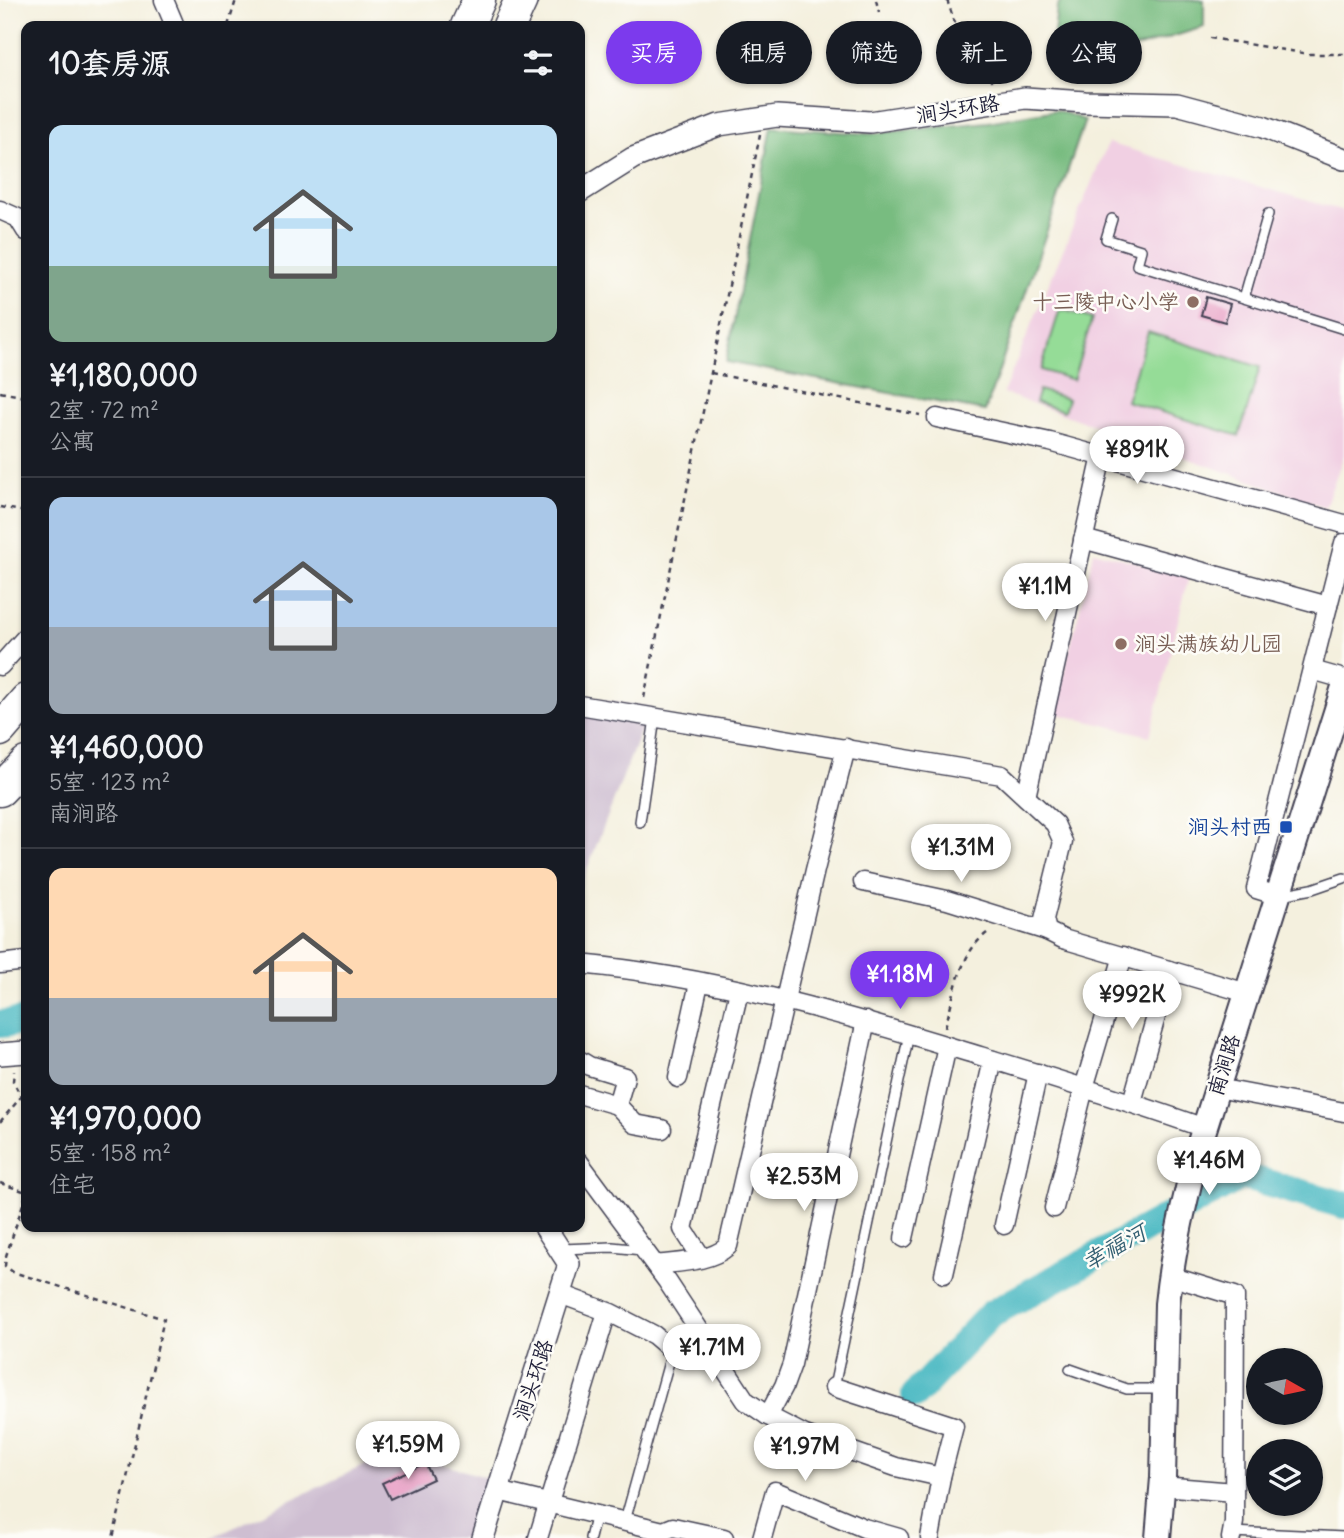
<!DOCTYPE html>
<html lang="zh">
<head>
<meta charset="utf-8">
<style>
  body { margin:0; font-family:Delius,"LXGW WenKai TC",sans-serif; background:#20242c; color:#f1f3f6; height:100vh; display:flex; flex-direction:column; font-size:26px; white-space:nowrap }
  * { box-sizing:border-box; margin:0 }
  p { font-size:23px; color:#9ea1a6 }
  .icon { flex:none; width:38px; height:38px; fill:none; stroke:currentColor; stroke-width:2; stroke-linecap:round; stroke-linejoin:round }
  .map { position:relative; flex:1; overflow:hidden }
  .drawer { position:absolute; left:21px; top:21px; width:564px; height:1211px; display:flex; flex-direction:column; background:#171b24; border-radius:14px; box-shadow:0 2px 5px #0004 }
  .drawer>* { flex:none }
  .banner { position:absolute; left:606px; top:21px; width:634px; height:63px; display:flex; gap:14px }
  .needle { width:46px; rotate:99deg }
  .fabs { position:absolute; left:1246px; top:1348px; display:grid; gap:14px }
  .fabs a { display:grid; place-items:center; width:77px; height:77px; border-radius:50%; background:#171b24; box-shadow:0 2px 5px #0004; font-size:35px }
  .price { position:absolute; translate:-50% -60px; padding:0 16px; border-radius:24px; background:#fff; color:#222; font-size:23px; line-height:46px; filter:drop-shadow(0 2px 4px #0008) }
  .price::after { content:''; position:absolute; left:50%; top:42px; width:21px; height:16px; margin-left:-10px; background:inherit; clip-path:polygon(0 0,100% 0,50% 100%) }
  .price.on { background:#7c3aed; color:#fff }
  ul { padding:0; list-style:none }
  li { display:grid; align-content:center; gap:14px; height:371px; padding:0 28px }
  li+li { border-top:2px solid #363941 }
  li span { display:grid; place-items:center; height:217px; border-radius:14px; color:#555 }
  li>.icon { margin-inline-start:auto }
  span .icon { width:126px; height:126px; fill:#fffc; stroke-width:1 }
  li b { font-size:30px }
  h2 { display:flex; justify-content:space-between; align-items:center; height:84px; padding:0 28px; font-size:30px }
  .chip { padding:0 24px; border-radius:32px; background:#171b24; box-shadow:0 2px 5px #0004; font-size:24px; line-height:63px }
  .chip.on { background:#7c3aed; color:#fff }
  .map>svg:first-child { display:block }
</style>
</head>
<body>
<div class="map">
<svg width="1344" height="1538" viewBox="0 0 1344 1538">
  <rect width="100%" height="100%" fill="#fdfcf7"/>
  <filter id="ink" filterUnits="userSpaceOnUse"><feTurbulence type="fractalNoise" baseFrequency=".0143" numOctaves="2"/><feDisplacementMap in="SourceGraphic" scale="14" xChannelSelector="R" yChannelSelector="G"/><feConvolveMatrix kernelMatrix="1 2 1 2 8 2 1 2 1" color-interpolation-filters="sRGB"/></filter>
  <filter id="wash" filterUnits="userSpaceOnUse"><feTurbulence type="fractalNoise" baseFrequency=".00686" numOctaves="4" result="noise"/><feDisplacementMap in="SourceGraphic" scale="28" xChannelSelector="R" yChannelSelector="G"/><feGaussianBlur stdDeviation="1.57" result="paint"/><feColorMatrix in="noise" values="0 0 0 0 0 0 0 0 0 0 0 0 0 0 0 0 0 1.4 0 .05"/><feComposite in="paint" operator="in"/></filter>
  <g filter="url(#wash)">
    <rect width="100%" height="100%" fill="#f4f0de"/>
    <g fill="#f1d0e3">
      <polygon points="1108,143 1344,211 1344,455 1325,507 1003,393"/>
      <polygon points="1094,551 1189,576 1150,736 1054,713"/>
    </g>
    <g fill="#cebed1">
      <polygon points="579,697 650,707 579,890"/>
      <polygon points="430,1434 443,1464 494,1480 476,1538 212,1538"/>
    </g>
    <g fill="#95dc97" stroke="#5c7f69" stroke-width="2">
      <polygon points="1060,309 1092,319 1073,380 1041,370"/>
      <polygon points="1148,332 1260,367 1239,436 1126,401"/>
      <polygon points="1039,390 1068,399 1064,411 1035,402"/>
    </g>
    <g fill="#78bc80" stroke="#4d6f5e" stroke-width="2">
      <polygon points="1062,0 1204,0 1204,27 1129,50 1051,60 1057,7"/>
      <polygon points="1056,110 1085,120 985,411 726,362 772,127 869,134 988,122"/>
    </g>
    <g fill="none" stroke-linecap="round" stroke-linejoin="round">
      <g stroke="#4bb9c3" stroke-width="28">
        <polyline points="0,1024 26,1021"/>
        <polyline points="915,1395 991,1314 1242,1176 1344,1205"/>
      </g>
    </g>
    <g id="blocks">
      <g fill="#e9a3c7">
        <polygon points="1206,297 1230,304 1225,322 1201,315"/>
        <polygon points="425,1463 433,1479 390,1499 382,1483"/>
      </g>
    </g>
  </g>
  <g filter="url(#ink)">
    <use href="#blocks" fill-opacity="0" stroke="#424153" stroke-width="2"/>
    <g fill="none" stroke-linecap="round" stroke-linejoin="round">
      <defs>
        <g id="service">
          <polyline points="1112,219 1106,239 1141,250 1137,265 1344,329"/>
          <polyline points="1244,298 1268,214"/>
          <polyline points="640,822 655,718"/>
          <polyline points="1280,895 1312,889 1344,878"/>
          <polyline points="562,1249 612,1247 642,1250"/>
          <polyline points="1070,1369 1127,1389 1164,1389"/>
          <polyline points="834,1387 909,1034"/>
          <polyline points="625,1521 672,1351"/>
          <polyline points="1232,1532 1344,1537"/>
          <polyline points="590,1538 596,1514"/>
        </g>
        <g id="minor">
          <polyline points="164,0 175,26"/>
          <polyline points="0,210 18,218 26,231"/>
          <polyline points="937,418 1050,442 1344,524"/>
          <polyline points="1083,539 1328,606"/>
          <polyline points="0,666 26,637"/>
          <polyline points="1312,670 1344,679"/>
          <polyline points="579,705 1002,775 1055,824 1063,842 1044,919 1047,931 1063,939 1247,993"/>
          <polyline points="1026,797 1102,456"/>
          <polyline points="863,882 947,900 1047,931"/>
          <polyline points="1278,896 1256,889 1344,543"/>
          <polyline points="0,964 26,961"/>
          <path d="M 579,964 C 710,976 841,1013 967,1052 C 1046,1076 1126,1100 1204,1128"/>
          <polyline points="579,1060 589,1066 625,1077 617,1105 579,1094"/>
          <polyline points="678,1078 699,983"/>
          <polyline points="1217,1088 1344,1112"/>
          <polyline points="1132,1102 1169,970"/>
          <polyline points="617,1105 635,1124 662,1129"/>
          <polyline points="579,1162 667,1281 746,1401 768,1416 805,1435 896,1467 941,1477"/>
          <polyline points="1054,1208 1084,1088 1123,956"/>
          <polyline points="1004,1225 1038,1073"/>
          <polyline points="904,1238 947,1046"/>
          <polyline points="702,1258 683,1229 739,991"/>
          <path d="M 656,1265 C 679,1262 710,1262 728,1246 L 815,870 L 846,748"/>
          <polyline points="944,1274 993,1060"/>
          <polyline points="1170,1276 1235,1296 1234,1522 1231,1538"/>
          <polyline points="560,1294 611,1313 654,1335 681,1358"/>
          <polyline points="834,1387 954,1426 941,1477 930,1538"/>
          <polyline points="768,1416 784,1386 792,1364 866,1021"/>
          <polyline points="1162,1486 1234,1492"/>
          <polyline points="498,1491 663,1531 673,1527 724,1538"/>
          <polyline points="538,1538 607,1312"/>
          <polyline points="762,1538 775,1491 864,1528 899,1538"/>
        </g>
        <g id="tertiary">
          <polyline points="579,192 633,158 719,125 777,116 870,122 1025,98 1085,102 1177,104 1263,127 1344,159"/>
          <polyline points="0,1054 26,1052"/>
          <polyline points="483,1538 569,1264 545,1227"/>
        </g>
        <path id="secondary" d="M 1158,1538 L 1163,1478 L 1167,1304 C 1172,1254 1184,1204 1196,1155 L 1344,687"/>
        <g id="motorway">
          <polyline points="467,26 479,0"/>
          <polyline points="509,26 521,0"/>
          <polyline points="0,730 26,700"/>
          <polyline points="0,790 26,763"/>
        </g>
      </defs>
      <use href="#service" stroke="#424153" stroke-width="12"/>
      <use href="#minor" stroke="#424153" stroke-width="21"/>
      <use href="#tertiary" stroke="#424153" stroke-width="24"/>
      <use href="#secondary" stroke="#424153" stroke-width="28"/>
      <use href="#motorway" stroke="#424153" stroke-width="35"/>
      <g stroke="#424153" stroke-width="2.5" stroke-dasharray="5 5" stroke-linecap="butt">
        <polyline points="876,0 879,12"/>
        <polyline points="947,0 965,52 995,83"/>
        <polyline points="228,26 236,0"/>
        <polyline points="1210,38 1309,54 1344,54"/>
        <polyline points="711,373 920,415"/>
        <polyline points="0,392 26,397"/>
        <polyline points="0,507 26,512"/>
        <polyline points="644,698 760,135"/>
        <path d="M 945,1027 C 955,994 959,951 990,931"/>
        <polyline points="0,1122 21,1097 13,1081 14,1071"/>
        <polyline points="0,1183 26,1192"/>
        <polyline points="26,1195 6,1256 5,1266 13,1272 164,1319 113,1538"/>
      </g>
      <use href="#service" stroke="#fff" stroke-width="9"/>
      <use href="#minor" stroke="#fff" stroke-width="18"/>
      <use href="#tertiary" stroke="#fff" stroke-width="21"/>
      <use href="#secondary" stroke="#fff" stroke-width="24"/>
      <use href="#motorway" stroke="#fff" stroke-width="32"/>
    </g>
  </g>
  <g fill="#8d6e63" stroke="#fdfcf7" stroke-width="2.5">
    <circle cx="1193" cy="302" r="7"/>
    <circle cx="1121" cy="644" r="7"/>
  </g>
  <rect fill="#1a4fb4" stroke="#fdfcf7" stroke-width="2.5" x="1279" y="820" width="14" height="14" rx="3.5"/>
  <g text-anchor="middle" stroke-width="5" stroke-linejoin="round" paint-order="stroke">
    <g font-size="21" fill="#22223b" stroke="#fdfcf7">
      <text transform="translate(958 109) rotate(-9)" y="7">涧头环路</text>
      <text transform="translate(1224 1065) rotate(-73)" y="7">南涧路</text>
      <text transform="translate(533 1380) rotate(-72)" y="7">涧头环路</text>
    </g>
    <g font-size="21" fill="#785e54" stroke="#fdfcf7" text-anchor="end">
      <text x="1179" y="309">十三陵中心小学</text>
      <text x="1135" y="651" text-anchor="start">涧头满族幼儿园</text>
    </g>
    <g font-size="21" fill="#164399" stroke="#fdfcf7" text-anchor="end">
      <text x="1272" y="834">涧头村西</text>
    </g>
    <g font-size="23" font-style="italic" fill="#325e71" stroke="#fdfcf7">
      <text transform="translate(1114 1247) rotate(-29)" y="8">幸福河</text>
    </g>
  </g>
</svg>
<div class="fabs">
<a><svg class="needle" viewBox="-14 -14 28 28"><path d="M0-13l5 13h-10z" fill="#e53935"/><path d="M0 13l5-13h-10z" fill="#9ea1a6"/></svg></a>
<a><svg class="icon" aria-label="layers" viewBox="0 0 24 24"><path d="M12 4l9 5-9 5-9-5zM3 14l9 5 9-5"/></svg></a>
</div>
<b class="price" style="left:1137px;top:486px">¥891K</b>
<b class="price" style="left:1045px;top:623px">¥1.1M</b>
<b class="price" style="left:961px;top:884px">¥1.31M</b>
<b class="price on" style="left:900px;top:1011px">¥1.18M</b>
<b class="price" style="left:1132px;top:1031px">¥992K</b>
<b class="price" style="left:1209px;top:1197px">¥1.46M</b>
<b class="price" style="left:804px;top:1213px">¥2.53M</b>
<b class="price" style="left:712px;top:1384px">¥1.71M</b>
<b class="price" style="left:408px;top:1481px">¥1.59M</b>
<b class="price" style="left:805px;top:1483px">¥1.97M</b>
<div class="banner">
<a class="chip on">买房</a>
<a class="chip">租房</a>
<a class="chip">筛选</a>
<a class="chip">新上</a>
<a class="chip">公寓</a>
</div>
<section class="drawer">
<h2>10套房源<svg class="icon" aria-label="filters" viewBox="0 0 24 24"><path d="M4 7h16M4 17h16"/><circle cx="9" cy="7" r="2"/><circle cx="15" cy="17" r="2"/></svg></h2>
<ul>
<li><span style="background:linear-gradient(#bfe0f5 65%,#7fa58c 0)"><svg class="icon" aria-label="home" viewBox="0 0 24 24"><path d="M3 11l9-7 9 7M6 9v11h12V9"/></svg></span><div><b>¥1,180,000</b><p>2室 · 72 m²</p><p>公寓</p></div></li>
<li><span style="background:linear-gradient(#a9c7e8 60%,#9aa5b1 0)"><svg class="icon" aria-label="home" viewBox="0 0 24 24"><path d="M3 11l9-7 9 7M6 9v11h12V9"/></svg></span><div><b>¥1,460,000</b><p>5室 · 123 m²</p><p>南涧路</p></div></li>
<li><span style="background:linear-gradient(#ffd9b3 60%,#9aa5b1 0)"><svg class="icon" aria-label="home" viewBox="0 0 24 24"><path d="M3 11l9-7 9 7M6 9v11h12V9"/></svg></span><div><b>¥1,970,000</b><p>5室 · 158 m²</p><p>住宅</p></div></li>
</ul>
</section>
</div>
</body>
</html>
